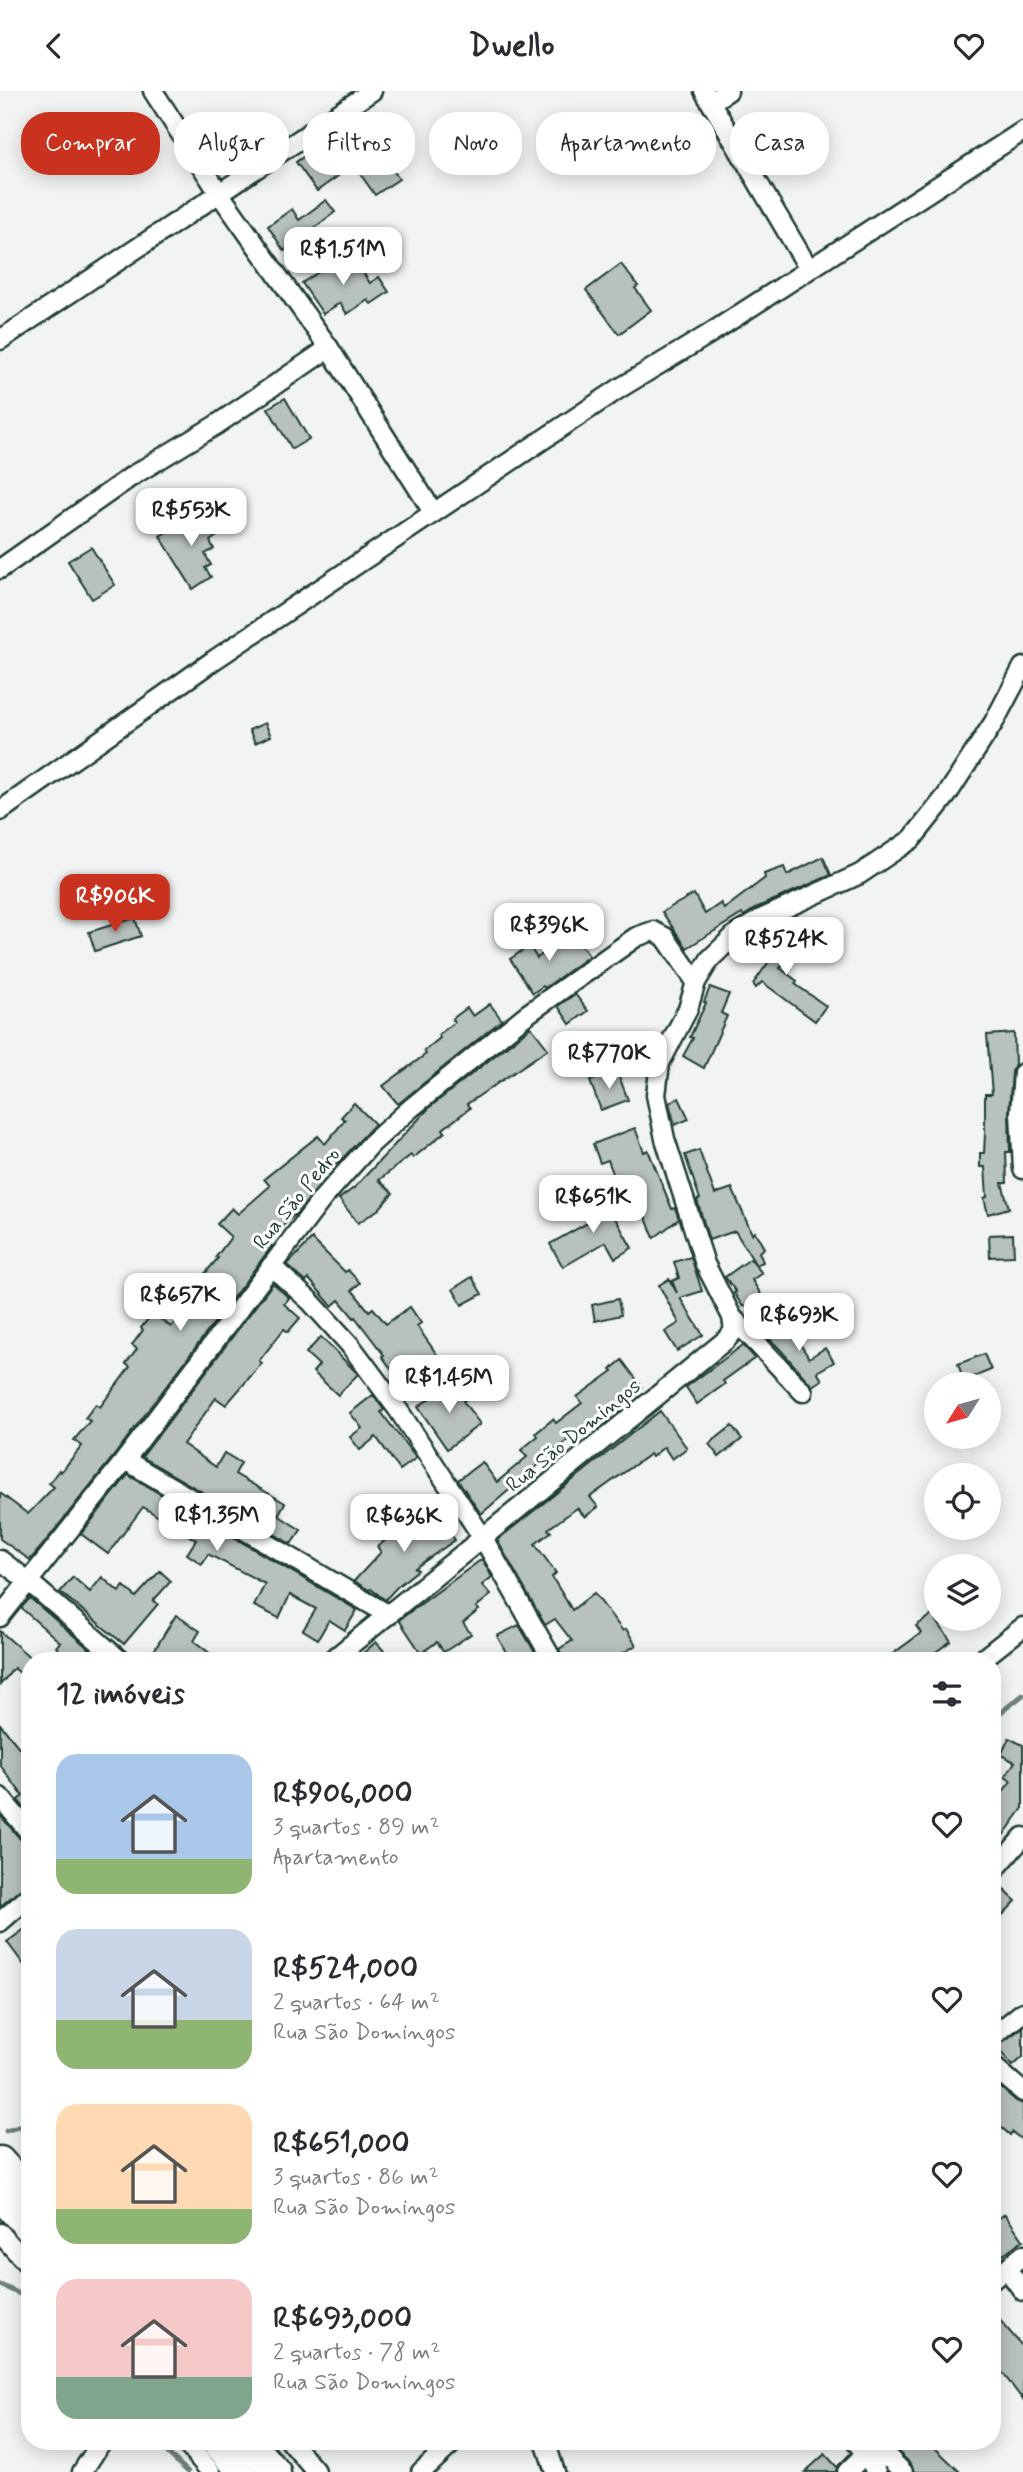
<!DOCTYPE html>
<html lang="pt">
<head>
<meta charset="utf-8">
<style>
  body { margin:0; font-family:Mynerve,sans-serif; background:#f2f2f3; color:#2b2b33; height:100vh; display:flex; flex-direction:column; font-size:26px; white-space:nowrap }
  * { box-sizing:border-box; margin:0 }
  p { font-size:23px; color:#7c7c81 }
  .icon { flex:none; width:38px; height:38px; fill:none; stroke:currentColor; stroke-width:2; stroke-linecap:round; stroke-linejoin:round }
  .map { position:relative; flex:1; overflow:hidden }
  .drawer { position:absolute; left:21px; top:1561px; width:980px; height:798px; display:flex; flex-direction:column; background:#fff; border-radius:28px; box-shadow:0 4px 18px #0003 }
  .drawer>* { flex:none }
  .banner { position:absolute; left:21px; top:21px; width:982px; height:63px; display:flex; gap:14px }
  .needle { width:46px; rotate:233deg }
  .tools { position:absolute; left:924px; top:1281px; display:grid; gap:14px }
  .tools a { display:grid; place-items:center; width:77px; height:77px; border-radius:50%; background:#fff; box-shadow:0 4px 18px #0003; font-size:35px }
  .price { position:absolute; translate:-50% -60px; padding:0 16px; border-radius:14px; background:#fff; color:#222; font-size:23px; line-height:46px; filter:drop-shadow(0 2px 4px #0008) }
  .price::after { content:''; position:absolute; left:50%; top:42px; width:21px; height:16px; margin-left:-10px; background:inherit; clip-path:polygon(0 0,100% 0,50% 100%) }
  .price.selected { background:#c8321e; color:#fff }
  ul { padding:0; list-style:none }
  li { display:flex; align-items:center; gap:21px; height:175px; padding:0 35px }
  li span { display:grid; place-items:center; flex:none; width:196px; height:140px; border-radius:21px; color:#555 }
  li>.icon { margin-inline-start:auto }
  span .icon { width:84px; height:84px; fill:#fffc; stroke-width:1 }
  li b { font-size:30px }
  h2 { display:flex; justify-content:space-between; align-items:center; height:84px; padding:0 35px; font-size:30px }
  .pill { padding:0 24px; border-radius:28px; background:#fff; box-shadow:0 4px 18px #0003; font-size:24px; line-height:63px }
  .pill.selected { background:#c8321e; color:#fff }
  header { display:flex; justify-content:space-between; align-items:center; height:91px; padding:0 35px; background:#fff; font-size:32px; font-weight:700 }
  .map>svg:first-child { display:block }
</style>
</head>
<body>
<header><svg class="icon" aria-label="back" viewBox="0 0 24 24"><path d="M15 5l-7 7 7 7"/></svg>Dwello<svg class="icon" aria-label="heart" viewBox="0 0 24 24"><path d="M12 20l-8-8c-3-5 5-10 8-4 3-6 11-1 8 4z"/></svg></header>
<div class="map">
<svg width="1023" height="2381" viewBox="0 0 1023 2381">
  <rect width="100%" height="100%" fill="#f2f3f3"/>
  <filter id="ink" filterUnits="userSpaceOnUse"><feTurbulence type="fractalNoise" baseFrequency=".0143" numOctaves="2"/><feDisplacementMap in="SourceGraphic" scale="14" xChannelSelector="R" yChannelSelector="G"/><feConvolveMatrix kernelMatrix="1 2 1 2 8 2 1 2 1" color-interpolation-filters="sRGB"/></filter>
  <g filter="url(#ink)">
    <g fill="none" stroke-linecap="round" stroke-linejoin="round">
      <g stroke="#6d807b" stroke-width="5">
        <polyline points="992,1628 1023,1604"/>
        <polyline points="6,2040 30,2032"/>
        <polyline points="0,2194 20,2203 30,2214"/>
        <polyline points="155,2350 188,2381"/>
      </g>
    </g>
    <g fill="#b7c1bd" stroke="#1f3d34" stroke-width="2">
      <polygon points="317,56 338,85 317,100 296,71"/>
      <polygon points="378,57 399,88 375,104 354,74"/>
      <polygon points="326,109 335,121 284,160 268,135 292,118 299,129"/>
      <polygon points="341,166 348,177 356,171 370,192 379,186 389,201 371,213 368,209 347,223 340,212 323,223 302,192"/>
      <polygon points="621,173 638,195 635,197 651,219 619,243 586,199"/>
      <polygon points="285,307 309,348 292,358 268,317"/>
      <polygon points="197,422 203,433 208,430 217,445 210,450 214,458 205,463 211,474 205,477 211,486 193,498 160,445"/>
      <polygon points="91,456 115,494 92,508 68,470"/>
      <polygon points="265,632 271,645 255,652 249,639"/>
      <polygon points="823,766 831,784 758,816 744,825 742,823 687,857 662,821 694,803 705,823 721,812 724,818 765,787 764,783 784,776 787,784"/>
      <polygon points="135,827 141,845 95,860 89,841"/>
      <polygon points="773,835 796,863 780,877 797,890 795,893 826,915 815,930 762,891 756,897 753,893 775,862 759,843"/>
      <polygon points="572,841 589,865 545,897 543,895 533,902 510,868 529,855 537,867"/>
      <polygon points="710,896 729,903 721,922 727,925 704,977 683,965 693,947 690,946 706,912 704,911"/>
      <polygon points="575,903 588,920 570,933 558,915"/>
      <polygon points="490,913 502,929 398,1013 383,995 426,963 424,960 440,947 438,944 455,931 452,928 467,917 473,925"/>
      <polygon points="531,936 548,958 467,1013 470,1017 443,1038 445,1041 413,1067 411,1064 379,1089 393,1102 379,1118 358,1132 339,1108 355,1096 430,1016"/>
      <polygon points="1014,942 1015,974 1012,981 1009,1021 1010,1061 1006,1061 1007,1092 1002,1092 1009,1117 988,1123 984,1107 987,1106 985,1076 980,1076 980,1062 984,1062 985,1043 985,1003 992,1003 987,944"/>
      <polygon points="639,953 646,972 630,978 623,959"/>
      <polygon points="617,980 628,1009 601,1019 590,990"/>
      <polygon points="679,1007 689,1028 675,1034 669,1012"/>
      <polygon points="354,1012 375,1033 341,1069 317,1088 321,1093 299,1120 266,1150 272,1155 116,1362 42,1455 30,1469 0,1448 0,1402 28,1423 54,1396 49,1392 59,1379 61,1381 82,1355 74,1349 90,1330 85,1327 96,1313 100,1316 130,1276 126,1273 137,1258 132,1254 143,1239 141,1237 153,1222 171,1236 192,1207 187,1204 218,1167 216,1166 231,1146 217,1133 232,1117 238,1123 270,1095 264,1088 318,1045 325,1053 345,1029 341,1026"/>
      <polygon points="635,1037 644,1061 648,1059 672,1118 675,1117 679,1128 654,1147 630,1088 617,1093 608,1069 600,1072 593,1053"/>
      <polygon points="699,1059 715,1103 732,1097 752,1143 755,1141 764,1157 759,1161 763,1171 756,1174 735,1140 709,1149 697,1109 700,1108 685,1064"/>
      <polygon points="601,1102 632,1157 615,1167 606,1151 563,1176 550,1153 596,1127 587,1110"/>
      <polygon points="1013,1143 1014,1165 990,1166 989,1144"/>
      <polygon points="312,1148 345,1181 348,1179 360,1192 352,1199 369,1220 373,1217 386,1233 410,1216 421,1232 417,1235 440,1268 402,1293 382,1265 384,1264 355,1226 354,1227 339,1209 332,1215 309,1188 306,1191 287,1174"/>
      <polygon points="691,1166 702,1200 680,1207 703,1244 677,1260 665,1241 679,1232 659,1194 669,1188 677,1202 672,1190 679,1187 674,1171"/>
      <polygon points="750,1168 762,1182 752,1189 762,1205 743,1216 734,1202 736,1201 725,1186"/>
      <polygon points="472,1186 482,1203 462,1214 453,1198"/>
      <polygon points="273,1192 289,1207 284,1213 300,1227 288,1241 284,1238 259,1270 262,1272 226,1314 216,1307 183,1353 216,1376 224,1362 241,1372 235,1383 285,1412 278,1424 301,1439 291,1453 142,1366"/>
      <polygon points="618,1208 621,1224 595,1230 592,1214"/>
      <polygon points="784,1228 809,1267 825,1257 834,1271 817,1281 822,1289 812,1295 779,1257 763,1242"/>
      <polygon points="321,1246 358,1283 338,1304 313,1281 319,1274 306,1262"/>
      <polygon points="743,1254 755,1267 723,1290 725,1293 697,1313 686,1296"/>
      <polygon points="984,1263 991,1279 964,1290 958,1273"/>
      <polygon points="622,1269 642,1296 569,1348 481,1423 458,1389 482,1371 497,1391 527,1366 521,1359 538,1345 536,1342 553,1328 556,1332 582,1312 577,1306 613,1280 611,1278"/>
      <polygon points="453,1290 466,1308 463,1310 480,1333 447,1358 418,1316"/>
      <polygon points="373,1304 384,1319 381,1321 416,1367 400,1379 376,1346 360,1359 350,1346 362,1337 350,1322"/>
      <polygon points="660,1320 687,1357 672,1368 664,1356 652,1366 650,1363 590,1406 598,1416 585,1426 577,1417 548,1438 551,1441 535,1453 556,1482 552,1486 572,1519 594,1502 623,1540 626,1538 636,1554 611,1570 564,1570 559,1558 572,1550 555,1528 545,1534 497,1449"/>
      <polygon points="732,1335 742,1348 719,1366 709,1353"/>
      <polygon points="128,1384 357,1519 345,1539 329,1529 318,1548 303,1539 316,1518 290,1504 279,1527 254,1515 265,1493 208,1463 202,1473 187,1463 196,1449 143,1416 108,1463 81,1443"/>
      <polygon points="432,1420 455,1449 415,1477 418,1479 398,1495 385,1509 371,1498 369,1499 354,1490 381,1461 377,1456 393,1443 391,1440 411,1425 417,1432"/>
      <polygon points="482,1468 492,1486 482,1494 491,1504 476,1516 479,1519 463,1532 471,1543 444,1561 437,1551 421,1562 399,1529"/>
      <polygon points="160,1480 171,1490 153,1510 158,1513 124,1553 60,1501 73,1486 90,1501 102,1486 119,1501 124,1495 136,1506"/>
      <polygon points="30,1507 102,1569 103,1570 70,1570 56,1556 60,1551 21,1517"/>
      <polygon points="176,1524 200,1540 194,1550 220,1570 163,1570 152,1563"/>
      <polygon points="932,1524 951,1550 933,1563 938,1570 883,1570 921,1542 916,1535"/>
      <polygon points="519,1534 540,1570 511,1570 497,1545"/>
      <polygon points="0,1540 32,1568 20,1582 14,1577 0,1594"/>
      <polygon points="376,1551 393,1570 354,1570"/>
      <polygon points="0,1633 30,1670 30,1724 18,1709 23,1705 0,1674"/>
      <polygon points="1009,1647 1023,1654 1023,1717 992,1760 992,1715 1011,1690 1005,1686 1015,1671 1001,1664"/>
      <polygon points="0,1724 21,1749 30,1753 30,1794 23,1796 0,1816"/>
      <polygon points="1004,1799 1016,1810 992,1835 992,1812"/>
      <polygon points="30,1820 30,1882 7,1851 30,1834 23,1826"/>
      <polygon points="1023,1936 1023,1966 1013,1975 996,1956"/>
      <polygon points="992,1989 1016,2010 1023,2013 1023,2050 1012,2041 1010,2044 992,2028"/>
      <polygon points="1005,2123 1023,2149 992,2171 992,2132"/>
      <polygon points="992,2220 1023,2256 1023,2309 992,2268"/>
      <polygon points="906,2350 928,2350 960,2381 914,2381 911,2373 896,2359"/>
      <polygon points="825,2363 837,2376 836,2381 805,2381"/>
    </g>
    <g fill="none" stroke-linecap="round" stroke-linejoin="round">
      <defs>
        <g id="street">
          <polyline points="153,0 219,102 329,257 433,421"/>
          <polyline points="704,0 809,178"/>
          <polyline points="711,11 728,0"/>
          <polyline points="0,249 372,0"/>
          <polyline points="0,478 132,385 216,334 329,257"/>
          <polyline points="0,720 214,569 620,297 706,245 1023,40"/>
          <polyline points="1023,982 1020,1022 1023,1078"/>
          <polyline points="271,1175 310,1210 350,1254 397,1317 483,1447 553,1570"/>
          <polyline points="803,1301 732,1226 705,1173 665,1048 656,1004 660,972 688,918 696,891 710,868 736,843 761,828 860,783 912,748 947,704 994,631 1023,576"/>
          <polyline points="125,1369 389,1524"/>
          <polyline points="0,1469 28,1490 121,1570"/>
          <polyline points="0,1526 125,1369 323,1107 371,1053 411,1017 526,924 636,846 653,840 665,846 696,891"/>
          <polyline points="331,1570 727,1248 734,1240 732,1226"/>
          <polyline points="980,1570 1023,1536"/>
          <polyline points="0,1706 30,1742"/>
          <polyline points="992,1782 1023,1746"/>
          <polyline points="0,1831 30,1805"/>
          <polyline points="992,1946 1023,1921"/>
          <polyline points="992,1974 1023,2001"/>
          <polyline points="0,2142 30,2176"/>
          <polyline points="1007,2178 1023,2200"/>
          <polyline points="992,2189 1023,2164"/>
          <polyline points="184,2350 211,2381"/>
          <polyline points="290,2350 316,2381"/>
          <polyline points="545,2350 555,2381"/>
          <polyline points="855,2350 866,2362 876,2381"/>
          <polyline points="866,2362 890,2368 903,2381"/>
          <polyline points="82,2381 102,2350"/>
          <polyline points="421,2381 455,2350"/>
          <polyline points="847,2381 866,2362"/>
        </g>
        <g id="primary">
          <polyline points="0,2070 30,2103"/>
          <polyline points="0,2105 30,2138"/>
          <polyline points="215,2350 242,2381"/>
          <polyline points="249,2350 276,2381"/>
        </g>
      </defs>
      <use href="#street" stroke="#1f3d34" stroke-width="23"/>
      <use href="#primary" stroke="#1f3d34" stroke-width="33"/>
      <use href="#street" stroke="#fff" stroke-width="18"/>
      <use href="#primary" stroke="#fff" stroke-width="28"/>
    </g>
  </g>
  <g text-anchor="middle" stroke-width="6" stroke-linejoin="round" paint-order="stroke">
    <g font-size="21" fill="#1f3d34" stroke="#fff">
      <text transform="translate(296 1107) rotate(-51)" y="7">Rua São Pedro</text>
      <text transform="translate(573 1344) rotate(-39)" y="7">Rua São Domingos</text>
    </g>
  </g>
</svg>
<div class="tools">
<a><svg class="needle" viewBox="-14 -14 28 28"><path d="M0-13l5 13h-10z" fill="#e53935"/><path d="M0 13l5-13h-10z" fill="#7c7c81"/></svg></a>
<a><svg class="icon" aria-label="locate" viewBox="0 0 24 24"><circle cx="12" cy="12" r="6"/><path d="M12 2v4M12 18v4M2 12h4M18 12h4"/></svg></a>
<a><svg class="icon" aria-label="layers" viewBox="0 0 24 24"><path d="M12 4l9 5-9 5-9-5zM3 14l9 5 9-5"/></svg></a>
</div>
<b class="price" style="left:343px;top:196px">R$1.51M</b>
<b class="price" style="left:191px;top:457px">R$553K</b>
<b class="price selected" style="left:115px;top:843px">R$906K</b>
<b class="price" style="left:549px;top:872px">R$396K</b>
<b class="price" style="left:786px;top:886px">R$524K</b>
<b class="price" style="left:609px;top:1000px">R$770K</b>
<b class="price" style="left:593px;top:1144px">R$651K</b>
<b class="price" style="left:180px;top:1242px">R$657K</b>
<b class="price" style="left:799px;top:1262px">R$693K</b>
<b class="price" style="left:449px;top:1324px">R$1.45M</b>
<b class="price" style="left:217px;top:1462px">R$1.35M</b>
<b class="price" style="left:404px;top:1463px">R$636K</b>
<div class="banner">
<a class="pill selected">Comprar</a>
<a class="pill">Alugar</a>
<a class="pill">Filtros</a>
<a class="pill">Novo</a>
<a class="pill">Apartamento</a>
<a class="pill">Casa</a>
</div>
<section class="drawer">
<h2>12 imóveis<svg class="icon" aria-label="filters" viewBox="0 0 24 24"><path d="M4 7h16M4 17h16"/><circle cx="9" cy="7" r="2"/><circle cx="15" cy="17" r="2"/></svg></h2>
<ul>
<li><span style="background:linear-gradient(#a9c7e8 75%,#8fb573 0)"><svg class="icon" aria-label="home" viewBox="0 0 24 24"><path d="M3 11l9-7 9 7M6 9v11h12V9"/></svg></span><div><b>R$906,000</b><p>3 quartos · 89 m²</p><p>Apartamento</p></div><svg class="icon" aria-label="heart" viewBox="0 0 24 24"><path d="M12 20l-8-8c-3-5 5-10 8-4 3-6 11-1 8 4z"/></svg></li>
<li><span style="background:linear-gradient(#c9d6e8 65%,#8fb573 0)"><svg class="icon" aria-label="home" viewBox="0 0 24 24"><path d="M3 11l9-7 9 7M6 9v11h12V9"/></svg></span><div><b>R$524,000</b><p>2 quartos · 64 m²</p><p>Rua São Domingos</p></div><svg class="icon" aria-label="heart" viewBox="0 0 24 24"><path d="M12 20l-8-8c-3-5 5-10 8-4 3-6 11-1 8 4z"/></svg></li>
<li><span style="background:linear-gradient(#ffd9b3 75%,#8fb573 0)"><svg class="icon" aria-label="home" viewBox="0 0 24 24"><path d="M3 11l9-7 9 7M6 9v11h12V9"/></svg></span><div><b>R$651,000</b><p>3 quartos · 86 m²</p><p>Rua São Domingos</p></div><svg class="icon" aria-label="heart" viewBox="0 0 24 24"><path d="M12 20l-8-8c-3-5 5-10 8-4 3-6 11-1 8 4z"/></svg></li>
<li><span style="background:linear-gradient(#f6c9c9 70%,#7fa58c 0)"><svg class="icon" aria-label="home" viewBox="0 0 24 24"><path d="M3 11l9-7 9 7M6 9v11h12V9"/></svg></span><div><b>R$693,000</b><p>2 quartos · 78 m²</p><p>Rua São Domingos</p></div><svg class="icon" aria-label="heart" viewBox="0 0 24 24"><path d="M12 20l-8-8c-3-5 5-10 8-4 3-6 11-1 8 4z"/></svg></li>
</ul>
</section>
</div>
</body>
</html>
